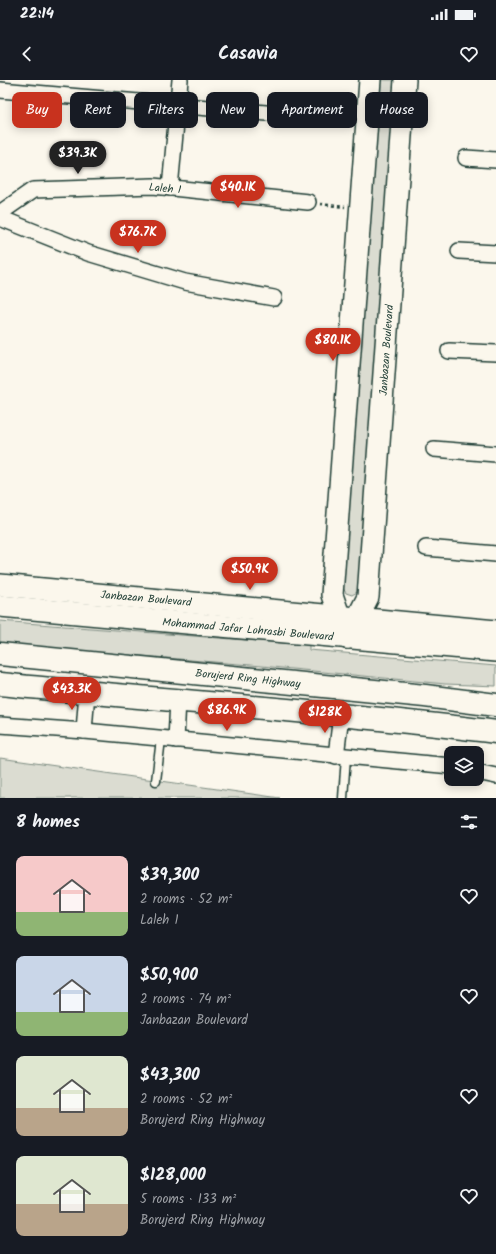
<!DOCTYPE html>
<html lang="en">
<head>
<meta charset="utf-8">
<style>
  body { margin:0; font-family:Kalam,sans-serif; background:#242831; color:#f1f3f6; height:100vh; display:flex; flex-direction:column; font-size:15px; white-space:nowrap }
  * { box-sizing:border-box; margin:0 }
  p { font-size:13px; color:#9ea1a6 }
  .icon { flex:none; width:22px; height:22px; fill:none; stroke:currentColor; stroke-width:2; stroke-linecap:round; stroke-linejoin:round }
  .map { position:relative; height:718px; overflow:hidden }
  .panel { display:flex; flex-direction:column; background:#171b24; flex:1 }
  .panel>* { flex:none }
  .top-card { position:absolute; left:12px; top:12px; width:472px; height:36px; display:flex; gap:8px }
  .controls { position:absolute; left:444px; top:666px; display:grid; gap:8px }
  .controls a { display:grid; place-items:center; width:40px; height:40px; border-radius:8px; background:#171b24; box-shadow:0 2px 10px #0003; font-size:20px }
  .price { position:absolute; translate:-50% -34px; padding:0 9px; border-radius:14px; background:#c8321e; color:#fff; font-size:13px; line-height:26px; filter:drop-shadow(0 1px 2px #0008) }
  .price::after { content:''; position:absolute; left:50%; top:24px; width:12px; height:9px; margin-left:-6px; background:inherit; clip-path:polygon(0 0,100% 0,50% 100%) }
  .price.selected { background:#222; color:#fff }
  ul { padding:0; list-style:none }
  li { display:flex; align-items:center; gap:12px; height:100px; padding:0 16px }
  li span { display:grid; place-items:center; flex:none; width:112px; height:80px; border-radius:8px; color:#555 }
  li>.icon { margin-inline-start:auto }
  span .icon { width:48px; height:48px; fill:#fffc; stroke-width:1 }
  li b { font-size:17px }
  h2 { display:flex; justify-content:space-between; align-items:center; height:48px; padding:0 16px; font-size:17px }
  .pill { padding:0 14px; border-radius:8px; background:#171b24; box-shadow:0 2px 10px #0003; font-size:14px; line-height:36px }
  .pill.selected { background:#c8321e; color:#fff }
  .status { display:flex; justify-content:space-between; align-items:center; height:28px; padding:0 20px; background:#171b24; direction:ltr }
  .status svg { height:11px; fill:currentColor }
  header { display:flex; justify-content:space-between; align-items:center; height:52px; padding:0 16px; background:#171b24; font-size:18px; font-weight:700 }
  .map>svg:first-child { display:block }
</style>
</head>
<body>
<div class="status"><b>22:14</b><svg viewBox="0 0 49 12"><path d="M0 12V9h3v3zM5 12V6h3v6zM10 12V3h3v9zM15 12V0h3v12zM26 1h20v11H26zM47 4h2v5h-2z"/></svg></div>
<header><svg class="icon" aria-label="back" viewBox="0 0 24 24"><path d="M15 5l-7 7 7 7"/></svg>Casavia<svg class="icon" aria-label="heart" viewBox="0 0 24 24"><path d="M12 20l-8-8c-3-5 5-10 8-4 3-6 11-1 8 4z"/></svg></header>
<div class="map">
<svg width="496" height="718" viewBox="0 0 496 718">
  <rect width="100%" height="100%" fill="#fbf7ec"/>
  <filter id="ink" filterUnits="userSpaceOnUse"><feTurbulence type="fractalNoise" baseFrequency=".025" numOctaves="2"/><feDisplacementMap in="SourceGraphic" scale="8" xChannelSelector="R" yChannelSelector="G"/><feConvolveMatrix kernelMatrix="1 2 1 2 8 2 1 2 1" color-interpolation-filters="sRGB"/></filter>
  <g filter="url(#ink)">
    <g fill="#dbdcd1" stroke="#7d8c82">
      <polygon points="378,0 397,0 359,511 352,515 346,513 343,508"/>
      <polygon points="0,541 309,565 309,570 496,586 496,606 445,604 262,586 0,564"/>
      <polygon points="0,678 280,718 0,718"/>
    </g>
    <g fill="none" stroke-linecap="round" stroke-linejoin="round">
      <defs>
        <g id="service">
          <polyline points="156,701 161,659"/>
          <polyline points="343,718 346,677"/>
        </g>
        <g id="minor">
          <polyline points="0,10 313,37"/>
          <polyline points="466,78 496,80"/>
          <polyline points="170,108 180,0"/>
          <polyline points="0,133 33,110 153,106 308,122"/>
          <polyline points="0,138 88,173 185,202 274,218"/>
          <polyline points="459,171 496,173"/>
          <polyline points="449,271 496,273"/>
          <polyline points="434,369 496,374"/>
          <polyline points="426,468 496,474"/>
          <polyline points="0,645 85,651 451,686"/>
          <polyline points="84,651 87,612"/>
          <polyline points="176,660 178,620"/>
          <polyline points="336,676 341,635"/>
          <polyline points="477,692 496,696"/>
        </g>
        <g id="secondary">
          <polyline points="0,505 496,551"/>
          <polyline points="0,526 496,571"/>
          <polyline points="347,558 368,517 405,0"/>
          <polyline points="347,558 332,515 370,0"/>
        </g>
        <g id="trunk">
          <polyline points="0,574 425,616 496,625"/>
          <path d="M 0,604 C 165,621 331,631 496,652"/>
        </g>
      </defs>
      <use href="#service" stroke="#1f3d34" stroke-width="11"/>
      <use href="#minor" stroke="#1f3d34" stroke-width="18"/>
      <use href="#secondary" stroke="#1f3d34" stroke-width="24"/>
      <use href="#trunk" stroke="#1f3d34" stroke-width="25"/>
      <polyline stroke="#1f3d34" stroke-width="2.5" stroke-dasharray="3 3" stroke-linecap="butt" points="320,124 345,127"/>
      <use href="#service" stroke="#fbf7ec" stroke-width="8"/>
      <use href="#minor" stroke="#fbf7ec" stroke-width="15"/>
      <use href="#secondary" stroke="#fbf7ec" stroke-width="21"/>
      <use href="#trunk" stroke="#fbf7ec" stroke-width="22"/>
    </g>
  </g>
  <g text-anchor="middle" stroke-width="3.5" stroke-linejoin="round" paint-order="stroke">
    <g font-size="11" fill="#1f3d34" stroke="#fbf7ec">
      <text transform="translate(165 108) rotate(5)" y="4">Laleh 1</text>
      <text transform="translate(386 270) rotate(-86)" y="4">Janbazan Boulevard</text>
      <text transform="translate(146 518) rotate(5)" y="4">Janbazan Boulevard</text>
      <text transform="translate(248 549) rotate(5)" y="4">Mohammad Jafar Lohrasbi Boulevard</text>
      <text transform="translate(248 598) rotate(6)" y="4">Borujerd Ring Highway</text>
    </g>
  </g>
</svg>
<div class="controls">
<a><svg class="icon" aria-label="layers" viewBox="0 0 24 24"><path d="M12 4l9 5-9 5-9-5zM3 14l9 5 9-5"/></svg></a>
</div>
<b class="price selected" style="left:78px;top:95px">$39.3K</b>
<b class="price" style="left:238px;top:129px">$40.1K</b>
<b class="price" style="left:138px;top:174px">$76.7K</b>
<b class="price" style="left:333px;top:282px">$80.1K</b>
<b class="price" style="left:250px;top:511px">$50.9K</b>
<b class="price" style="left:72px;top:631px">$43.3K</b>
<b class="price" style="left:227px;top:652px">$86.9K</b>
<b class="price" style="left:325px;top:654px">$128K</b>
<div class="top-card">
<a class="pill selected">Buy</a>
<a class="pill">Rent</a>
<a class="pill">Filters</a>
<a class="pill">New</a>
<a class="pill">Apartment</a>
<a class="pill">House</a>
</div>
</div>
<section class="panel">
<h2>8 homes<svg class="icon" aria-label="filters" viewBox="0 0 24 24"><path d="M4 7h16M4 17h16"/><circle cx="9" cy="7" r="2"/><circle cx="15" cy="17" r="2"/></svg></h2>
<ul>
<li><span style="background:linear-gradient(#f6c9c9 70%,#8fb573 0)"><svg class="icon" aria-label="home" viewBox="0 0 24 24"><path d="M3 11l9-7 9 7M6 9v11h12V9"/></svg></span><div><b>$39,300</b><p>2 rooms · 52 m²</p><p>Laleh 1</p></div><svg class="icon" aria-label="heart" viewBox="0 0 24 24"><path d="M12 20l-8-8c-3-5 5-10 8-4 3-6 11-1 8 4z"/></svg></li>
<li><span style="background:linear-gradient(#c9d6e8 70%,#8fb573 0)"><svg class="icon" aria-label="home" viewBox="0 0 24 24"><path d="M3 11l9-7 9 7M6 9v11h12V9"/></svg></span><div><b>$50,900</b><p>2 rooms · 74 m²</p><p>Janbazan Boulevard</p></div><svg class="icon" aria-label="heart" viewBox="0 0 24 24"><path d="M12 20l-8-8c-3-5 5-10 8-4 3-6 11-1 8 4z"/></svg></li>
<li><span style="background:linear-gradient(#dfe7d0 65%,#b9a48a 0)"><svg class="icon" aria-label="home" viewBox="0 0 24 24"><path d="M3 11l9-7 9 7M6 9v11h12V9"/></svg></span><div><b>$43,300</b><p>2 rooms · 52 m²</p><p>Borujerd Ring Highway</p></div><svg class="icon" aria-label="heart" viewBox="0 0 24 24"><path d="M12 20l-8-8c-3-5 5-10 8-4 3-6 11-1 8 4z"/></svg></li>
<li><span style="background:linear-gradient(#dfe7d0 60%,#b9a48a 0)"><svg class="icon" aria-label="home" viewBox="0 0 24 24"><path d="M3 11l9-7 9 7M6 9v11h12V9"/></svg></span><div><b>$128,000</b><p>5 rooms · 133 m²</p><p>Borujerd Ring Highway</p></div><svg class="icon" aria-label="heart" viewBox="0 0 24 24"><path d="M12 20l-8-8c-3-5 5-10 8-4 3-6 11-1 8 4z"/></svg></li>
</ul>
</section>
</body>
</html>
